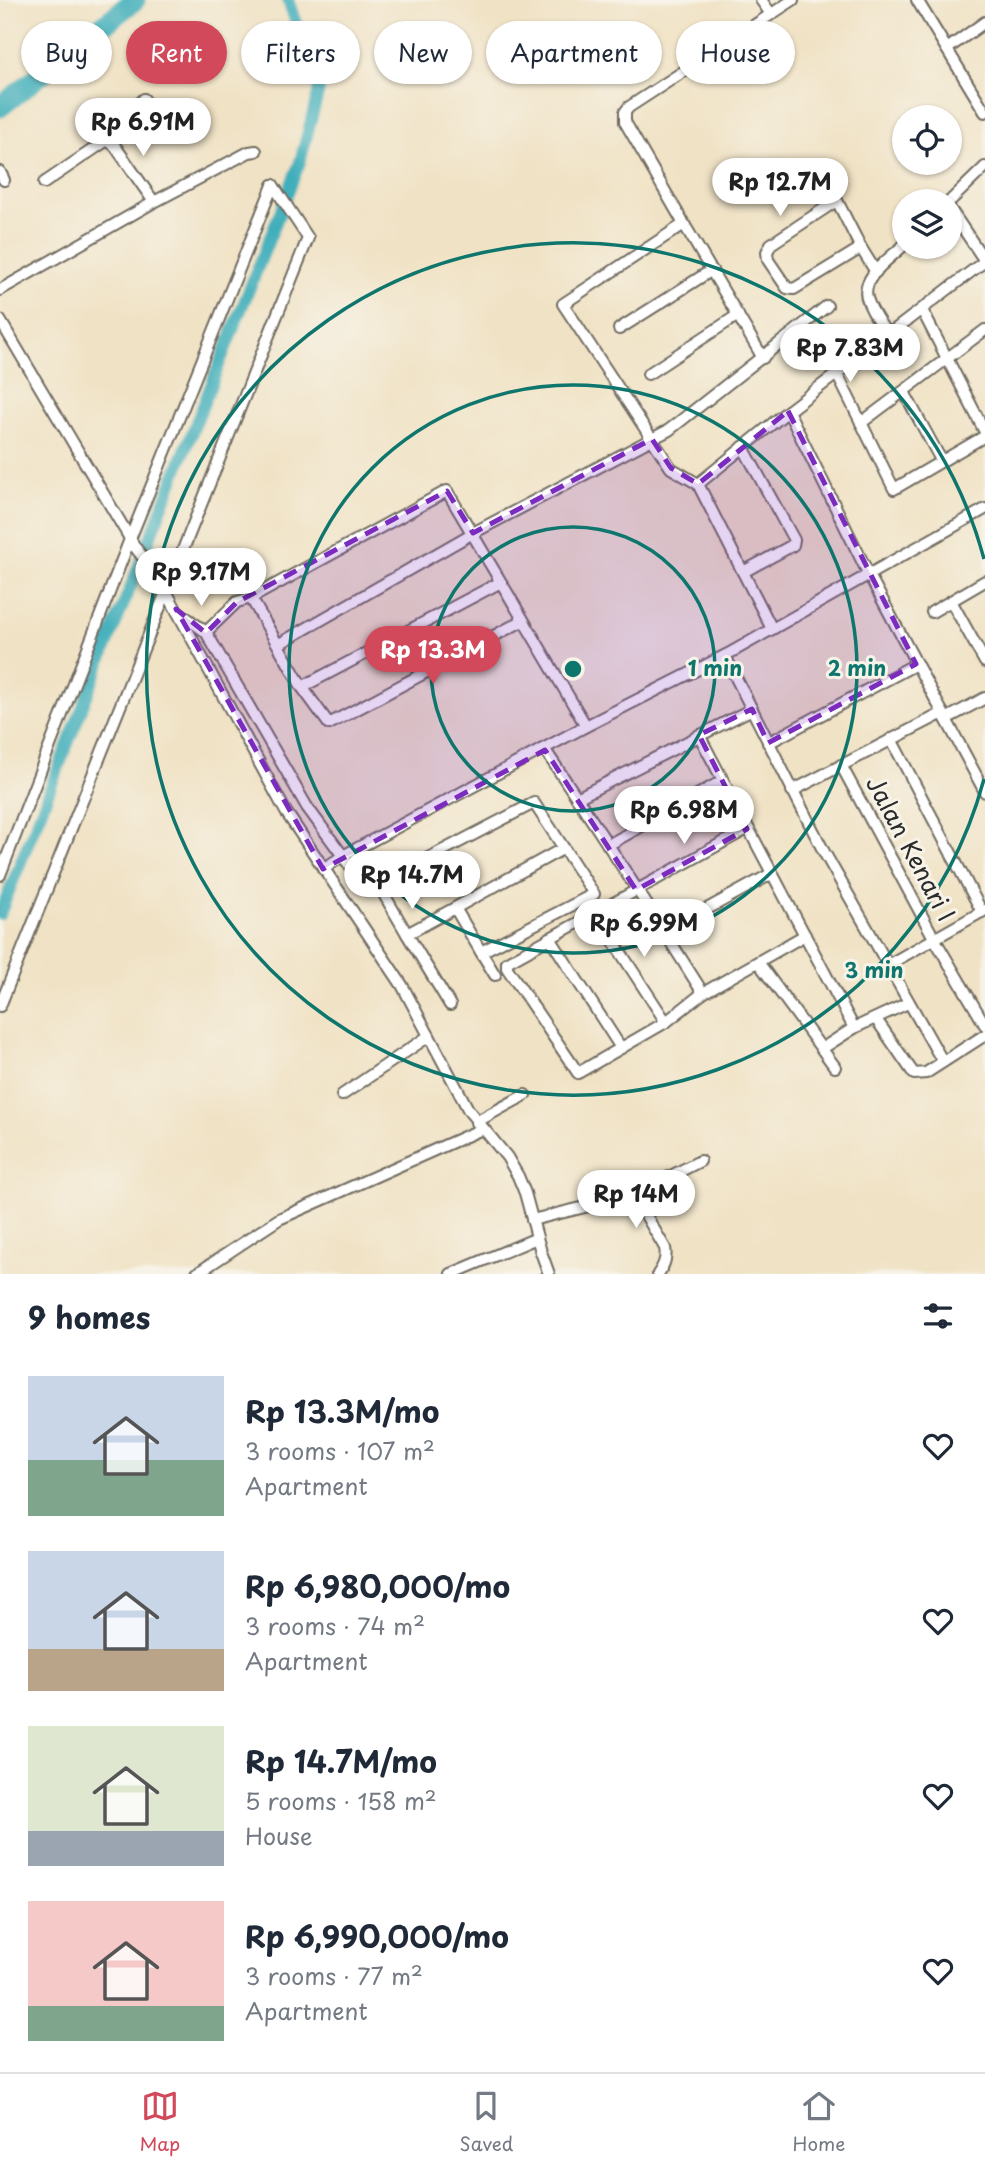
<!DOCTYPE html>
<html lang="en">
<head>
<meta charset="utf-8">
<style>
  body { margin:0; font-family:"Playpen Sans",sans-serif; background:#f6f6f7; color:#1f2937; height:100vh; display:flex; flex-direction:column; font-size:26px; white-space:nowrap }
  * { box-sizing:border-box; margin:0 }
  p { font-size:23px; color:#747a83 }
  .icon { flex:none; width:38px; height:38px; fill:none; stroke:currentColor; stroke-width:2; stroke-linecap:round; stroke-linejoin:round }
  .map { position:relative; height:1274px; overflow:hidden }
  .details { display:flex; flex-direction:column; background:#fff; flex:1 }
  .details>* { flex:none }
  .hud { position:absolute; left:21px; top:21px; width:943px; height:63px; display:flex; gap:14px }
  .fabs { position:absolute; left:892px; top:105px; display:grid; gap:14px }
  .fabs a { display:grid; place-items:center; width:70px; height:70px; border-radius:50%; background:#fff; box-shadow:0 2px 5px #0004; font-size:35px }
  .price { position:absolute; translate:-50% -60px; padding:0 16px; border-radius:24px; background:#fff; color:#222; font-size:23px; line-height:46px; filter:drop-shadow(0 2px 4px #0008) }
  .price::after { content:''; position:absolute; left:50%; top:42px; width:21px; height:16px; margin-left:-10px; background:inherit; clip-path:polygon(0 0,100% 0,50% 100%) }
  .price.on { background:#d1495b; color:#fff }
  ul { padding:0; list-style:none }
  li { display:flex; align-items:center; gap:21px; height:175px; padding:0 28px }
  li span { display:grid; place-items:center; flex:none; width:196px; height:140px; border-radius:0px; color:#555 }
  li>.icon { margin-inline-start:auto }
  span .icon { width:84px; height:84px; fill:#fffc; stroke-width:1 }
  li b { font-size:30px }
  h2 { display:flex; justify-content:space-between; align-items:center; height:84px; padding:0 28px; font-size:30px }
  .chip { padding:0 24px; border-radius:32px; background:#fff; box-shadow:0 2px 5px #0004; font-size:24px; line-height:63px }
  .chip.on { background:#d1495b; color:#fff }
  .tab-bar { display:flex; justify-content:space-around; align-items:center; height:98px; border-top:2px solid #e0e1e3; background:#fff; font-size:19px; color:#747a83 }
  .tab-bar a { display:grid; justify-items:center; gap:4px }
  .tab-bar .on { color:#d1495b }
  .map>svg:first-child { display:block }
</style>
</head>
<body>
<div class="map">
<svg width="985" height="1274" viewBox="0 0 985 1274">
  <rect width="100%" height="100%" fill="#f7f3e8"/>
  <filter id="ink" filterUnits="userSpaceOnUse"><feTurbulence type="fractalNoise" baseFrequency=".0143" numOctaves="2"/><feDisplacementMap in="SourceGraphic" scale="14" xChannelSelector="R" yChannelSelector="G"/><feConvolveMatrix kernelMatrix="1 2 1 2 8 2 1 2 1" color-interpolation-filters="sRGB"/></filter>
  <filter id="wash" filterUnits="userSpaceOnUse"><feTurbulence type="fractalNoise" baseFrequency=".00686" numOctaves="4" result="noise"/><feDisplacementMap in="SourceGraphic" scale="28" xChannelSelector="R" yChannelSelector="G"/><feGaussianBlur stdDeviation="1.57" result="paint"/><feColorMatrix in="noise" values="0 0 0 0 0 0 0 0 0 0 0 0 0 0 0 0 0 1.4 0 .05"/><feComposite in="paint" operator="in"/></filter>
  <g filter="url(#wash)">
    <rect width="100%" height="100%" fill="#f0e2c4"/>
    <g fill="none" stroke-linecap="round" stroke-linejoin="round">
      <polyline stroke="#40afbb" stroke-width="12" points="0,914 300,162 319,90 288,0"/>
      <polyline stroke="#40afbb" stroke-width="21" points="0,107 135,0"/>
    </g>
  </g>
  <g filter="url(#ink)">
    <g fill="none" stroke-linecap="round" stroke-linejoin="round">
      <defs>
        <g id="minor">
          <polyline points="761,0 771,14"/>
          <polyline points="917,0 985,112"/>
          <polyline points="947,49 985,22"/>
          <polyline points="107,140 115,146 154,202"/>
          <polyline points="0,172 4,180"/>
          <polyline points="826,179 861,248 876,272"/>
          <polyline points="44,183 107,140 109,132 144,99"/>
          <polyline points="836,201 771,244 767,252 768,260 787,288 794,289 861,248"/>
          <polyline points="950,201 985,167"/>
          <polyline points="950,209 985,261"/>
          <polyline points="684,224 625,122 625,112 629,107 793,0"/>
          <polyline points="0,290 154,202 249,152 256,151"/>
          <polyline points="922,310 985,432"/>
          <polyline points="0,320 135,547 159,578 286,812 402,985 469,1111 507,1157 518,1176 525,1193 541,1252 549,1274"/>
          <polyline points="619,329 712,270"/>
          <path d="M 887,335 C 881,324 872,313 868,301 C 858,278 891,258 905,244"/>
          <polyline points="763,358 684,224 563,304 671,468 698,484 772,629"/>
          <polyline points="648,374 738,315"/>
          <polyline points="837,374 894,489 985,436"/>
          <polyline points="904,392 941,460"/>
          <polyline points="788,411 869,575 985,792"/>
          <polyline points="861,423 985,330"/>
          <polyline points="698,484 788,411 985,261"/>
          <polyline points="743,572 793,545 794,540 743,447"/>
          <polyline points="251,598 237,602 206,632 307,807 343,856 586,726 728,654 985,509"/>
          <polyline points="951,601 985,662"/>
          <polyline points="932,612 985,581"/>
          <polyline points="180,613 206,632"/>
          <polyline points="522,621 329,724 302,687 251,598 447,491 586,726"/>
          <polyline points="279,644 473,533 669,430 827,306"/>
          <polyline points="725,656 824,852 943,1062"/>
          <polyline points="302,687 499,583"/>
          <polyline points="946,719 985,698"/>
          <polyline points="699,735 854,1028"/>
          <polyline points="891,739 982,912"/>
          <polyline points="768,743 916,664"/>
          <path d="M 545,750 C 599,830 652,912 703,993"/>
          <polyline points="841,765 934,938 985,1025"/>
          <polyline points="792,791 943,713"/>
          <polyline points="577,798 752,709"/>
          <polyline points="747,829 507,962 507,968 578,1073 666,1022 703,993 805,935"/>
          <polyline points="608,845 722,781"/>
          <polyline points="323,869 343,856 367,890 534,803 594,894 481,952 455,908 564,848"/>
          <polyline points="0,875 130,539 273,185"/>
          <polyline points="378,884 407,934 455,908"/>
          <polyline points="595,913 666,1022"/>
          <polyline points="665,932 771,874"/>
          <polyline points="407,934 450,1005"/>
          <polyline points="550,938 621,1048"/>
          <polyline points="481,952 495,975"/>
          <polyline points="758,962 835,1067"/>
          <polyline points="886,966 985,910"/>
          <polyline points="0,1006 308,238 273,185"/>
          <polyline points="876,1019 914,1074 926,1073 985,1035"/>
          <polyline points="823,1048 854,1028 908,1003"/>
          <polyline points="342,1095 429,1036"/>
          <polyline points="476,1122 525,1095"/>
          <path d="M 634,1195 L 665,1248 C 667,1257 664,1266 658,1274"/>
          <polyline points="532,1220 634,1195 700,1161"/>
          <polyline points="196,1274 279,1219 482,1129"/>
          <polyline points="451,1274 537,1238"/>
        </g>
      </defs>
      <use href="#minor" stroke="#706b61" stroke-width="14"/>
      <use href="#minor" stroke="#fff" stroke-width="10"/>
    </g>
  </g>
  <path fill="#7b2cbf" fill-opacity="0.2" stroke="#7b2cbf" stroke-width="5" stroke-dasharray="14 9" stroke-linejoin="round" d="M 788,411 L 916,664 L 768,743 L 752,709 L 699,735 L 747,829 L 636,890 L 545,750 L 323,869 L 176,609 L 206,633 L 237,602 L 447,491 L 473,533 L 652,439 L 671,468 L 698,484 Z"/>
  <g fill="none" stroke="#0f766e" stroke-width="3.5">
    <circle cx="573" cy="669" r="142"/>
    <circle cx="573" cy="669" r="284"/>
    <path d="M984 779A426 426 0 1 1 984 559"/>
  </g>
  <g text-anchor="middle" stroke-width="6" stroke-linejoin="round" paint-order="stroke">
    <g font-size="24" fill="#2b2b2b" stroke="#f7f3e8">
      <text transform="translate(910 849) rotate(62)" y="8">Jalan Kenari I</text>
    </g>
  </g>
  <circle cx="573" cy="669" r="10" fill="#0f766e" stroke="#f7f3e8" stroke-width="3.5"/>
  <g font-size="21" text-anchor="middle" font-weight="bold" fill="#0f766e" stroke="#f7f3e8" stroke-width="6" stroke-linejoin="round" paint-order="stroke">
    <text x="715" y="676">1 min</text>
    <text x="857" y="676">2 min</text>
    <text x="874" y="978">3 min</text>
  </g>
</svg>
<div class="fabs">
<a><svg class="icon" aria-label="locate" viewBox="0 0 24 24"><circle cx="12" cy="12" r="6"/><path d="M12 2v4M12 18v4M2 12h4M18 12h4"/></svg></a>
<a><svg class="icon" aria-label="layers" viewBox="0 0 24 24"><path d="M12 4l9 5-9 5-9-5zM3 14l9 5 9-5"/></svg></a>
</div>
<b class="price" style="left:143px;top:158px">Rp 6.91M</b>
<b class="price" style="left:780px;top:218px">Rp 12.7M</b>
<b class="price" style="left:850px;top:384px">Rp 7.83M</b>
<b class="price" style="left:201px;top:608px">Rp 9.17M</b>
<b class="price on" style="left:433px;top:686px">Rp 13.3M</b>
<b class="price" style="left:684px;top:846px">Rp 6.98M</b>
<b class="price" style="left:412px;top:911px">Rp 14.7M</b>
<b class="price" style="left:644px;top:959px">Rp 6.99M</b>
<b class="price" style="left:636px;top:1230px">Rp 14M</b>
<div class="hud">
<a class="chip">Buy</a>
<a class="chip on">Rent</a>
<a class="chip">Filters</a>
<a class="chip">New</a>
<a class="chip">Apartment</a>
<a class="chip">House</a>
</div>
</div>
<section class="details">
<h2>9 homes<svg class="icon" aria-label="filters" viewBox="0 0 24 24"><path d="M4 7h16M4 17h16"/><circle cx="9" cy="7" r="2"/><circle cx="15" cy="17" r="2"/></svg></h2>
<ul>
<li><span style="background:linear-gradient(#c9d6e8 60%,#7fa58c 0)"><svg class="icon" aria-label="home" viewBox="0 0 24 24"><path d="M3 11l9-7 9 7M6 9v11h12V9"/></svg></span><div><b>Rp 13.3M/mo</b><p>3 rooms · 107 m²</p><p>Apartment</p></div><svg class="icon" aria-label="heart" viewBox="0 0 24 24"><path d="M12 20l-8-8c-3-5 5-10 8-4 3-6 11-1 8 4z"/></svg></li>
<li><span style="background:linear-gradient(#c9d6e8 70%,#b9a48a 0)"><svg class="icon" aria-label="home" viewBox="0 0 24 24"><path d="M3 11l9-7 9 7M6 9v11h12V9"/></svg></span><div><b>Rp 6,980,000/mo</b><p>3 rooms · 74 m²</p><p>Apartment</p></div><svg class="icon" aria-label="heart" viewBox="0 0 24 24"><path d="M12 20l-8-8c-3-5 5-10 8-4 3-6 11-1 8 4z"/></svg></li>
<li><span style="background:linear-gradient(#dfe7d0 75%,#9aa5b1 0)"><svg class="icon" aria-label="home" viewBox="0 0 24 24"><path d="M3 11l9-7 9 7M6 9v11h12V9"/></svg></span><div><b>Rp 14.7M/mo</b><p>5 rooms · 158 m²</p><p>House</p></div><svg class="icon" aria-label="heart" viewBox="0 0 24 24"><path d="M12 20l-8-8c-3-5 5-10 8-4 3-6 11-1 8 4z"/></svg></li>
<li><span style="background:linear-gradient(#f6c9c9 75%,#7fa58c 0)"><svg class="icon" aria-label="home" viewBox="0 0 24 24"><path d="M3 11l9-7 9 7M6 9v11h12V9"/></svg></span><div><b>Rp 6,990,000/mo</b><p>3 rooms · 77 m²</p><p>Apartment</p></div><svg class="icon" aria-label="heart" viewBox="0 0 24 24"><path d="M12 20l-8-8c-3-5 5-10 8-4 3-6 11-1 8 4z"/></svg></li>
</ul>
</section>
<nav class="tab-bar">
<a class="on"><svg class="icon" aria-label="map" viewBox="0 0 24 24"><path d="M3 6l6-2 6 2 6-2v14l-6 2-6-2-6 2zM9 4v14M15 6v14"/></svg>Map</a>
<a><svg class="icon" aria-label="saved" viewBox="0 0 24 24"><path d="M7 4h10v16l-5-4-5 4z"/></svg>Saved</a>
<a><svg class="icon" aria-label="home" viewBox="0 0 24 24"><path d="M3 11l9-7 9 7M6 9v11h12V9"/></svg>Home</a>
</nav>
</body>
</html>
